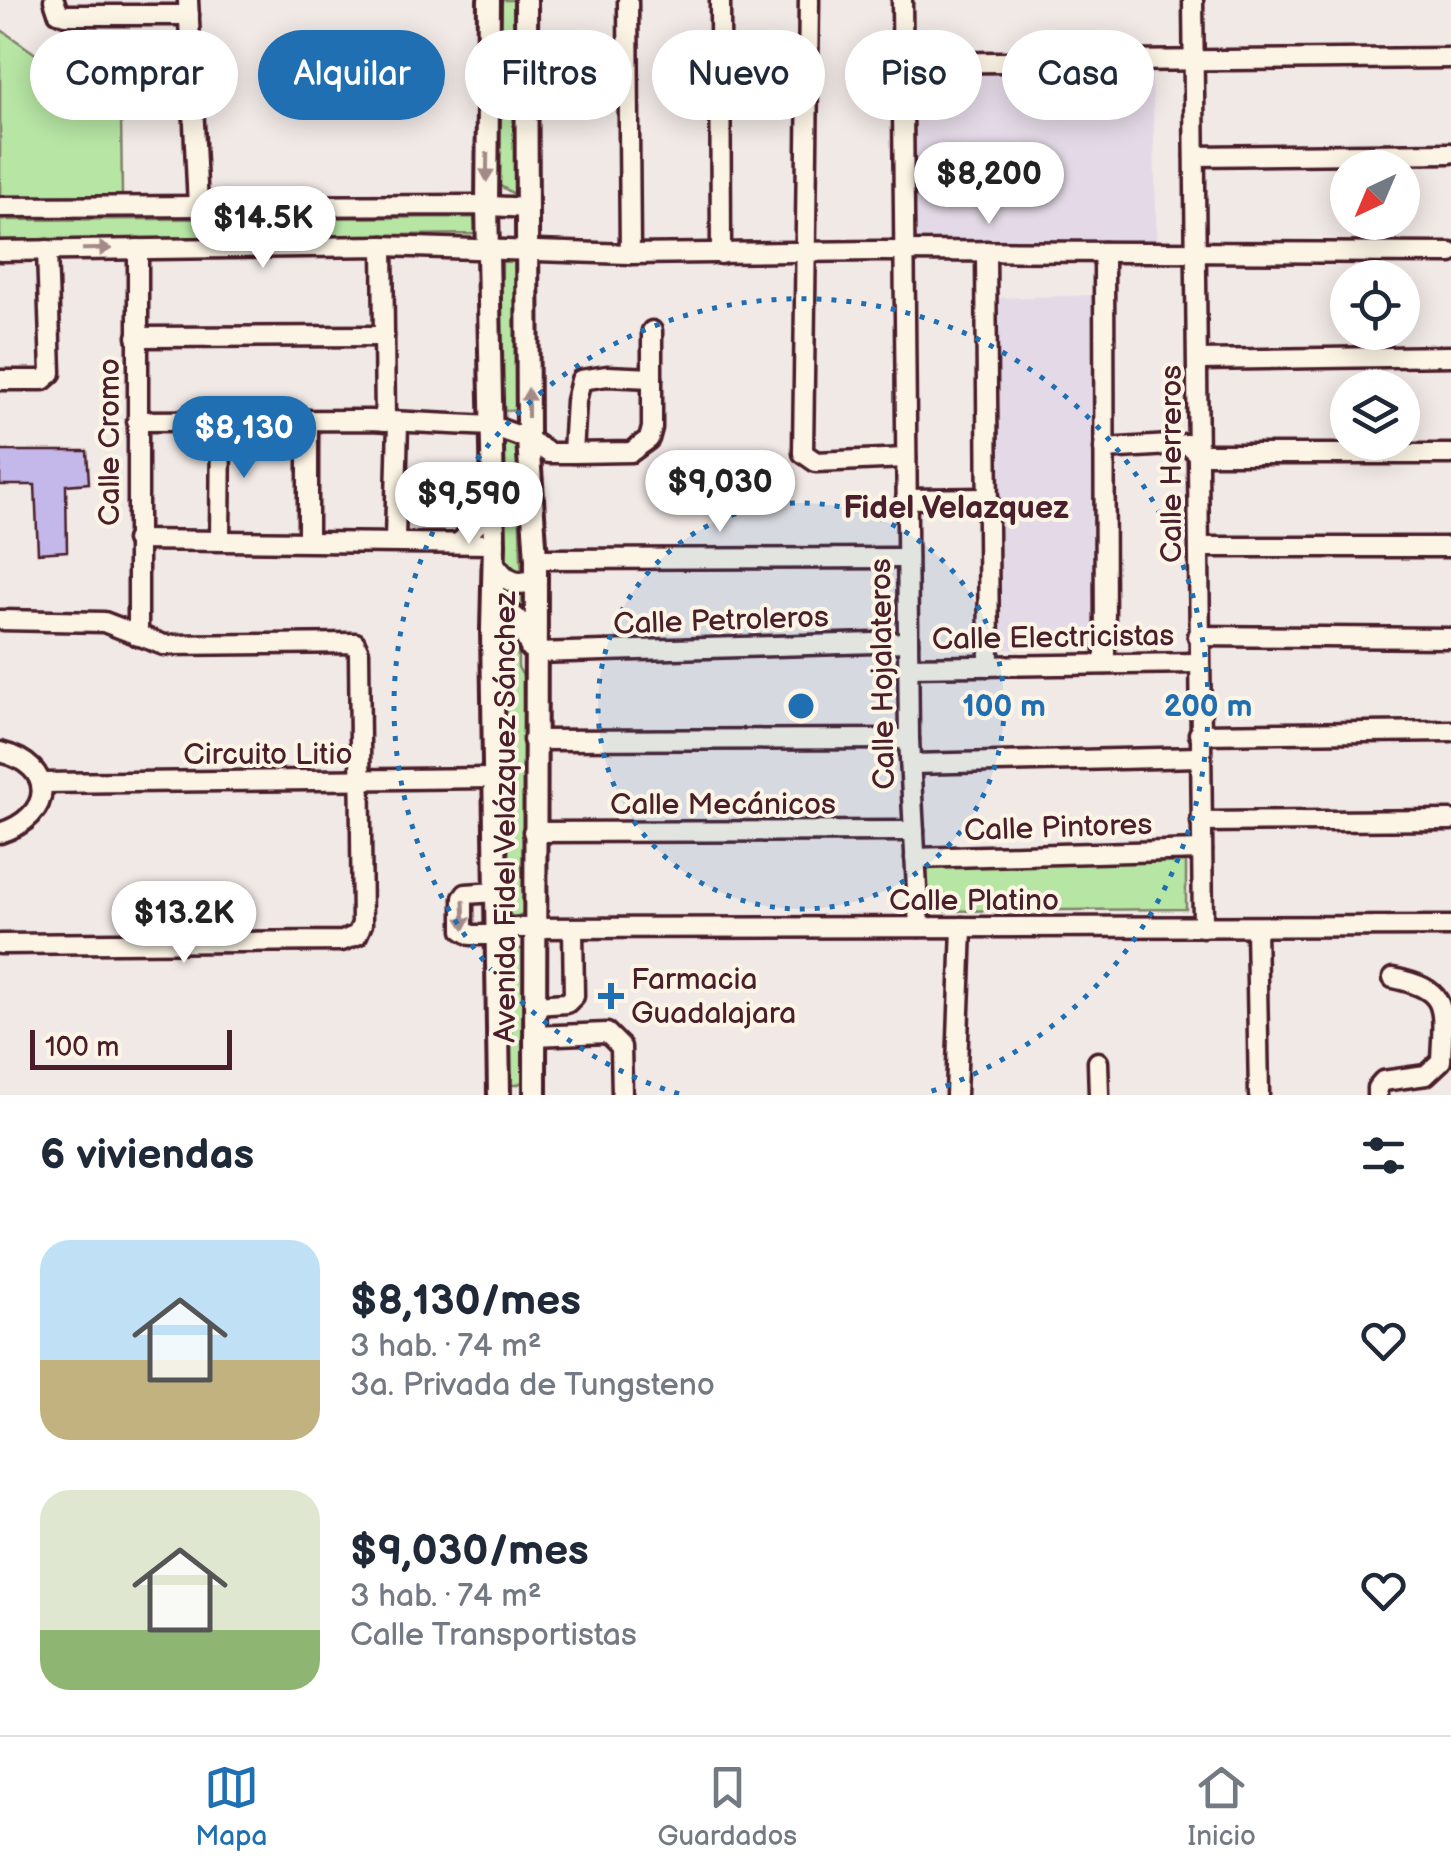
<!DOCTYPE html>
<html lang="es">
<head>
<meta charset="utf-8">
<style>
  body { margin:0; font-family:"Balsamiq Sans",sans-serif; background:#f2f2f3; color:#1f2937; height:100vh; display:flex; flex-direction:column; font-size:38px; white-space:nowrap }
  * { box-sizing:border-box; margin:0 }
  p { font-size:32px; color:#747a83 }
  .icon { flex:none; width:55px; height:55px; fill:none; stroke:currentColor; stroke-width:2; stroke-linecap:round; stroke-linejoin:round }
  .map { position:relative; height:1095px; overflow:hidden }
  .sheet { display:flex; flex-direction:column; background:#fff; flex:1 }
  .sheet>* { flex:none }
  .hud { position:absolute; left:30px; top:30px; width:1392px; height:90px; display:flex; gap:20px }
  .needle { width:65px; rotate:224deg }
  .controls { position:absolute; left:1330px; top:150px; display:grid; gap:20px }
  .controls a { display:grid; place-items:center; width:90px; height:90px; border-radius:50%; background:#fff; box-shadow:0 5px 25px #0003; font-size:50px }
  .scale { position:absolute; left:30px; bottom:25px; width:202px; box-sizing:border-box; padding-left:10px; border:5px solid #4a1f2b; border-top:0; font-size:28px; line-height:35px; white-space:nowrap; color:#4a1f2b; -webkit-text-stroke:8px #fcf5e5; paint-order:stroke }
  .price { position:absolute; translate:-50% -85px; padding:0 22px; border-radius:35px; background:#fff; color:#222; font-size:32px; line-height:65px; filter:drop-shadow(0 2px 5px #0008) }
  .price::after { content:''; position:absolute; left:50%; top:60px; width:30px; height:22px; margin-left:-15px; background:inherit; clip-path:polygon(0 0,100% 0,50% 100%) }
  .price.current { background:#1f6fb2; color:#fff }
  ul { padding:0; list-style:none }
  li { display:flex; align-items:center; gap:30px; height:250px; padding:0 40px }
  li span { display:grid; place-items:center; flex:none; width:280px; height:200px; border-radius:30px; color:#555 }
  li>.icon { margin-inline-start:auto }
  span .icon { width:120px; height:120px; fill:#fffc; stroke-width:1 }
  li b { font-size:42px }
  h2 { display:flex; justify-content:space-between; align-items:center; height:120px; padding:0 40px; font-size:42px }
  .tag { padding:0 35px; border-radius:45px; background:#fff; box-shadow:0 5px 25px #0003; font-size:35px; line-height:90px }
  .tag.current { background:#1f6fb2; color:#fff }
  .menu { display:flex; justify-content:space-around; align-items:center; height:140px; border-top:2px solid #e0e1e3; background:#fff; font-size:28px; color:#747a83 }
  .menu a { display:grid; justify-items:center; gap:5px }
  .menu .current { color:#1f6fb2 }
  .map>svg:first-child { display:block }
</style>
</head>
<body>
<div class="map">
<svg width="1451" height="1095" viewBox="0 0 1451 1095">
  <rect width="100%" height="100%" fill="#f1e9e6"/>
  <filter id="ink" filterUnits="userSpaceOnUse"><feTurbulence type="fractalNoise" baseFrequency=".01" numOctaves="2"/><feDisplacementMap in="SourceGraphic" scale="20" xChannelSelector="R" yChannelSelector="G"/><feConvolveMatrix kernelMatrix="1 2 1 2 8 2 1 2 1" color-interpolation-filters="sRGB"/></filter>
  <g filter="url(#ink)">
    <g fill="#e4dae7">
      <polygon points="1152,69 1157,245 911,242 908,70"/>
      <polygon points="1100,295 1096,645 995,650 994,298"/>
    </g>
    <g fill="#b6e5a4" stroke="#808268" stroke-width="2.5">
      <polygon points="499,0 521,0 520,188 512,193 499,185"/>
      <polygon points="0,29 121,114 122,196 0,196"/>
      <polygon points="474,217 477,234 0,240 0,220"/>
      <polygon points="502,260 523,260 522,411 500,410"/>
      <polygon points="507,441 517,447 523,613 501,608 498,447"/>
      <polygon points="511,620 518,625 518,667 523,676 525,913 513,918 505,908 502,628"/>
      <polygon points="1186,862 1186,909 923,911 922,865"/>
      <polygon points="511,947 526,950 525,1080 517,1085 511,1085 504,1075 505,955"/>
    </g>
    <polygon fill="#c4b8ea" stroke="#4a1f2b" stroke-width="2.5" points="0,451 87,451 89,483 66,485 67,551 38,553 35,485 0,485"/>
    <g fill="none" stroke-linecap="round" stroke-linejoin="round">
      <defs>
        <g id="minor">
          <polyline points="54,0 58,12 65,15 189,15"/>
          <polyline points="188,0 198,206"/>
          <polyline points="628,0 630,254"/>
          <polyline points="720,0 721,254"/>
          <polyline points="809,0 803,453 816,462 906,458"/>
          <polyline points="902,0 909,739 919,927"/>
          <polyline points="1193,0 1203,927"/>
          <polyline points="901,63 1451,58"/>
          <polyline points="1195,156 1451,153"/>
          <polyline points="0,207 473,205 527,208"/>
          <polyline points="383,246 385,421"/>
          <polyline points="138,249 138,636"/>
          <polyline points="0,251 383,246 630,254 877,251 1451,253"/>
          <polyline points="986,251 989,666"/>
          <polyline points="1104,252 1105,664"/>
          <polyline points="137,337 384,336"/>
          <polyline points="1198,360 1451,356"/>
          <polyline points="0,380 43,380 51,373 47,250"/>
          <polyline points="137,421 370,420 492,426 528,439 549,453 573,453 631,452 649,439 652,428 652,331"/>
          <polyline points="1104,449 1187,444 1198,454 1451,454"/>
          <polyline points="573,453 576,401 581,380 607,376 652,378"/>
          <polyline points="906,499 988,498"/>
          <polyline points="136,540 494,544"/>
          <polyline points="220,540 221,420"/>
          <polyline points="308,541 308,420"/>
          <polyline points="395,541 398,422"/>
          <polyline points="459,543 493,508"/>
          <polyline points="1200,547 1451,547"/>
          <polyline points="536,559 907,558"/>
          <polyline points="0,620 104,622 164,645 355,643 359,652 362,924 357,935 342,941 0,944"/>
          <polyline points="1198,636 1451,638"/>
          <polyline points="535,653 908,642"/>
          <polyline points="908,667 1198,663"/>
          <polyline points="1199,734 1451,731"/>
          <polyline points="533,740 909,739"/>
          <path d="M 0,752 C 57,766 54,816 0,833"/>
          <polyline points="911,764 1200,757"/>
          <polyline points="42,783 494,778"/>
          <polyline points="1201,822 1451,820"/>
          <polyline points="533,832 914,831"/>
          <polyline points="915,858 1202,850"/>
          <polyline points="496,892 466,894 463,898 463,930 471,935 498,935"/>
          <polyline points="1256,927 1259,1095"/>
          <polyline points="498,928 1451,926"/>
          <polyline points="534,1005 567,1003 574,996 573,930"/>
          <polyline points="534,1036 607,1033 621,1047 622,1095"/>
          <polyline points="1098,1062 1099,1095"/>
          <polyline points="956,1095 962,927"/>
          <path d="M 1377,1095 L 1377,1088 L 1383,1081 L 1426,1075 L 1441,1061 C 1443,1009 1451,990 1393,978"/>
        </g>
        <g id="major">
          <polyline points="489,0 487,205 494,544 492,630 499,1095"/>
          <polyline points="526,0 528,439 536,559 535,1095"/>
          <path d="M 494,564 C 505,581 517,588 536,579"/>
          <polyline points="492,630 499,618 510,614 520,622 531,648"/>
        </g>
      </defs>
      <use href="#minor" stroke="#4a1f2b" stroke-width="25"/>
      <use href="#major" stroke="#4a1f2b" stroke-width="28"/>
      <use href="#minor" stroke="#fcf5e5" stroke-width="18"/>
      <use href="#major" stroke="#fcf5e5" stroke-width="20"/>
    </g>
    <defs><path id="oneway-solid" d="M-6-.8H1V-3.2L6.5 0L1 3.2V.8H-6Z" transform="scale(2.5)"/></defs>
    <g fill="#a38a88">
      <use href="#oneway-solid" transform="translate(487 167) rotate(91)"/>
      <use href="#oneway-solid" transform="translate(97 249) rotate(-1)"/>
      <use href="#oneway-solid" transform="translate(528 403) rotate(-90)"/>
      <use href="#oneway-solid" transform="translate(464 915) rotate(88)"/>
    </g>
  </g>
  <circle cx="801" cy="706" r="203" fill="#1f6fb2" fill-opacity=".12"/>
  <g fill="none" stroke="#1f6fb2" stroke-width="5" stroke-dasharray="5 10">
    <circle cx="801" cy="706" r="203"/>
    <path d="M679 1094A407 407 0 1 1 923 1094"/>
  </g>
  <path fill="#1f6fb2" stroke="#fcf5e5" stroke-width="4" d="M606 981h10v10h10v10h-10v10h-10v-10h-10v-10h10z"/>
  <g text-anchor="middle" stroke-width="8" stroke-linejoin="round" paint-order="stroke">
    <g font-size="30" fill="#4a1f2b" stroke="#fcf5e5">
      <text transform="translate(109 442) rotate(-90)" y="10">Calle Cromo</text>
      <text transform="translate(1171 464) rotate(-90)" y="10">Calle Herreros</text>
      <text transform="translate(721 620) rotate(-2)" y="10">Calle Petroleros</text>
      <text transform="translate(1053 637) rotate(-1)" y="10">Calle Electricistas</text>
      <text transform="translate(882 674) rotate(-91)" y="10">Calle Hojalateros</text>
      <text x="268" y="764">Circuito Litio</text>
      <text x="723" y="814">Calle Mecánicos</text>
      <text transform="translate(505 817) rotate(-90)" y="10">Avenida Fidel Velázquez Sánchez</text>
      <text transform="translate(1058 827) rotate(-2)" y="10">Calle Pintores</text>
      <text x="974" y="910">Calle Platino</text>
    </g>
    <g font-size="30" fill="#4a1f2b" stroke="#fcf5e5" text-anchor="start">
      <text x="631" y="989">Farmacia<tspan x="631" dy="34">Guadalajara</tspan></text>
    </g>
    <g font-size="32" font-weight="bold" fill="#4a1f2b" stroke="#fcf5e5">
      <text x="956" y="518">Fidel Velazquez</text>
    </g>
  </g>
  <circle cx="801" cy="706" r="15" fill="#1f6fb2" stroke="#fcf5e5" stroke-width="5"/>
  <g font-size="30" text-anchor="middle" font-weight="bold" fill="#1f6fb2" stroke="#fcf5e5" stroke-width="8" stroke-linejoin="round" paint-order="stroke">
    <text x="1004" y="716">100 m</text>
    <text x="1208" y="716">200 m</text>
  </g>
</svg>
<div class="controls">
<a><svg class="needle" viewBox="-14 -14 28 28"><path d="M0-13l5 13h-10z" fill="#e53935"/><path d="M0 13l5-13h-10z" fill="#747a83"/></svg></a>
<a><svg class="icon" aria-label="locate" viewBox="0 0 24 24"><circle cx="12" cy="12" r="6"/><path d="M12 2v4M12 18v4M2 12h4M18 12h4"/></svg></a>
<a><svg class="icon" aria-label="layers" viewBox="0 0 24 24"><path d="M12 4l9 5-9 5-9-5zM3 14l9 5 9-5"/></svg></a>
</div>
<div class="scale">100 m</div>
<b class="price" style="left:989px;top:227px">$8,200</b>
<b class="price" style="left:263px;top:271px">$14.5K</b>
<b class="price current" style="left:244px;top:481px">$8,130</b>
<b class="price" style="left:720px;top:535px">$9,030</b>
<b class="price" style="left:469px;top:547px">$9,590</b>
<b class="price" style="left:184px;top:966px">$13.2K</b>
<div class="hud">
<a class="tag">Comprar</a>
<a class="tag current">Alquilar</a>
<a class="tag">Filtros</a>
<a class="tag">Nuevo</a>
<a class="tag">Piso</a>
<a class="tag">Casa</a>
</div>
</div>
<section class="sheet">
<h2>6 viviendas<svg class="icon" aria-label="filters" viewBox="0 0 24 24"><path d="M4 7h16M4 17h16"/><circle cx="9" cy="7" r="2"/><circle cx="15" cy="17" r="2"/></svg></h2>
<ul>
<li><span style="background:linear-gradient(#bfe0f5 60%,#c2b280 0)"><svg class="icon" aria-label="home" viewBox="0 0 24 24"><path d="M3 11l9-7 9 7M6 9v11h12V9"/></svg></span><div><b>$8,130/mes</b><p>3 hab. · 74 m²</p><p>3a. Privada de Tungsteno</p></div><svg class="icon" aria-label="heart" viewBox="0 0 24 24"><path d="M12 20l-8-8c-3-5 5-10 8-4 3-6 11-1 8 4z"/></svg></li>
<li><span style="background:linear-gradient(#dfe7d0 70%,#8fb573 0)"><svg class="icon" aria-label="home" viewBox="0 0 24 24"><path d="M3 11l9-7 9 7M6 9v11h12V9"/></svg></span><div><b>$9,030/mes</b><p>3 hab. · 74 m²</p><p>Calle Transportistas</p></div><svg class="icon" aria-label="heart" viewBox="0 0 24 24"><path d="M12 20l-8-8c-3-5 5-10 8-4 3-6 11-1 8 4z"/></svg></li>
</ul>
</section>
<nav class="menu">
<a class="current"><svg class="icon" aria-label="map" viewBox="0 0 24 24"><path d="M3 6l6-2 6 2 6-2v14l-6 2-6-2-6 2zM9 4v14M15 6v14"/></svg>Mapa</a>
<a><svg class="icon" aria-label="saved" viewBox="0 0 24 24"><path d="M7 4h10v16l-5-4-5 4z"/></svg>Guardados</a>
<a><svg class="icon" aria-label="home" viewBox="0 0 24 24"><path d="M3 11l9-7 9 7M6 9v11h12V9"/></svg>Inicio</a>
</nav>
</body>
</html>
